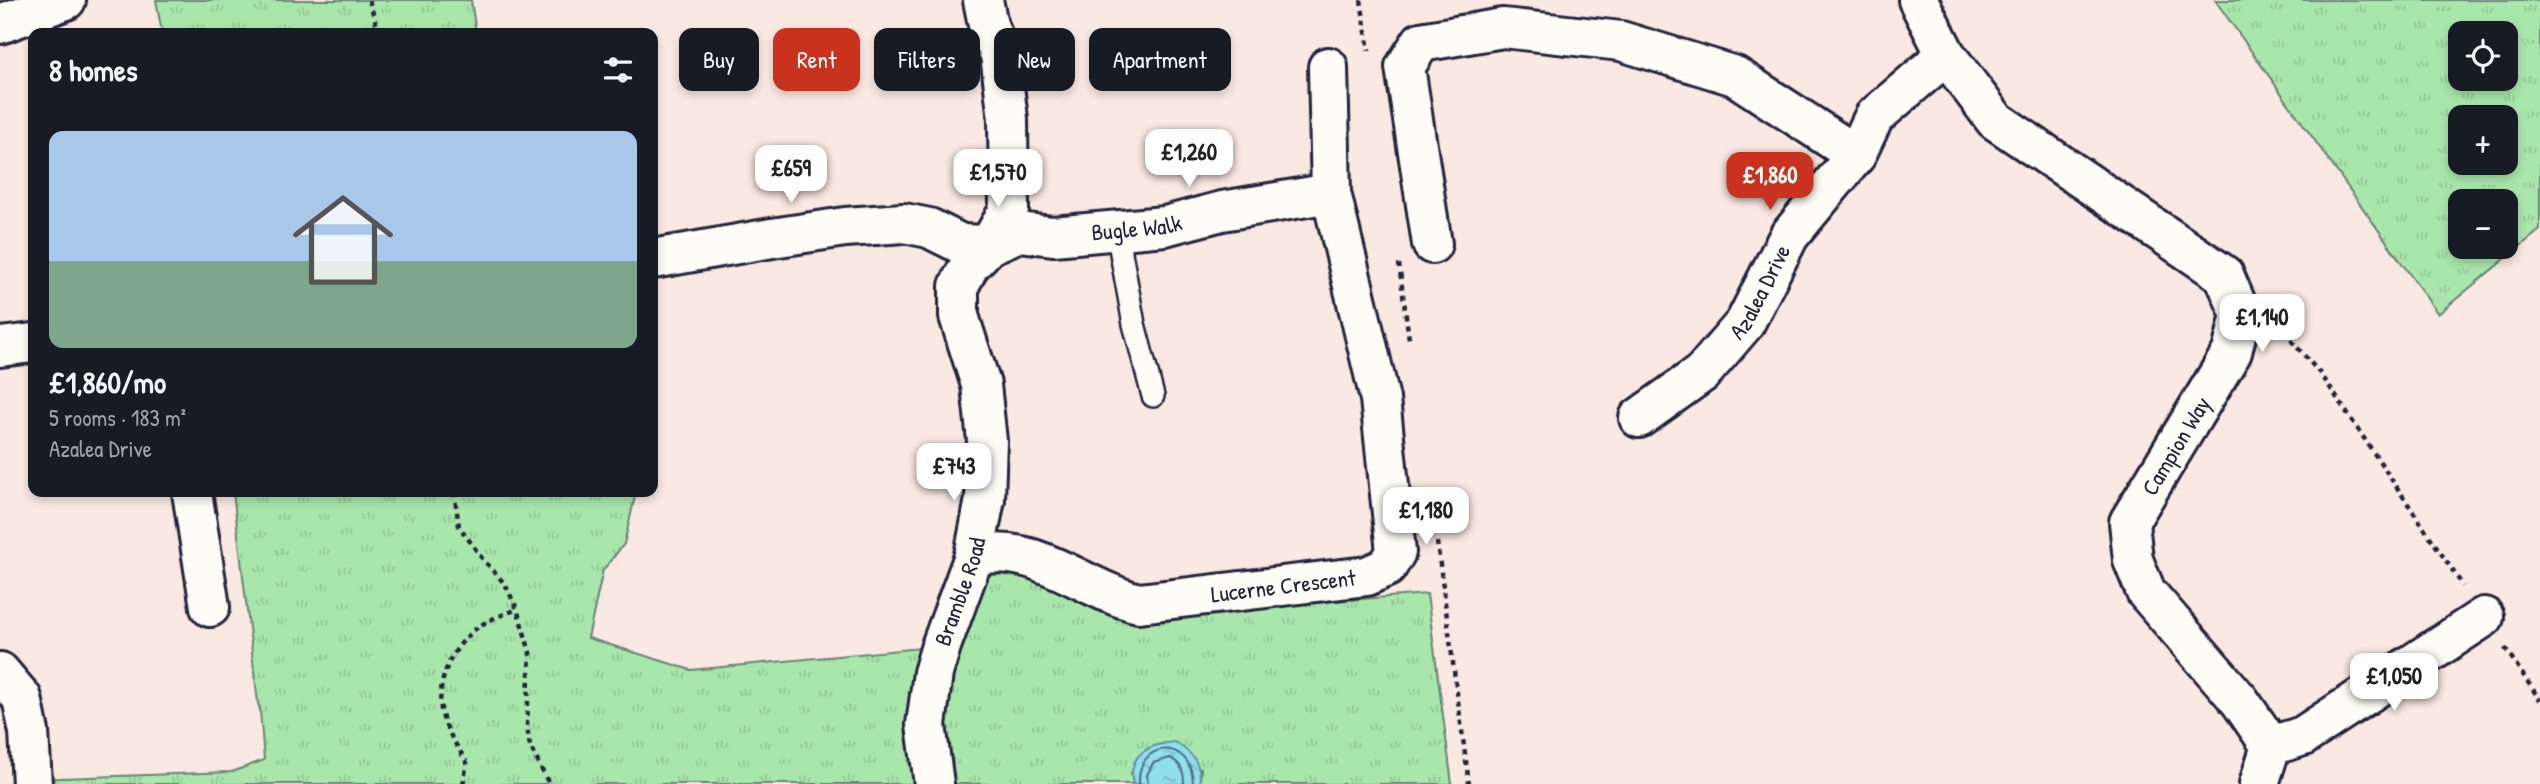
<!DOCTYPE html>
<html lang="en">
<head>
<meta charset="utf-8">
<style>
  body { margin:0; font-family:"Patrick Hand",sans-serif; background:#242831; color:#f1f3f6; height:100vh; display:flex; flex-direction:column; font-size:26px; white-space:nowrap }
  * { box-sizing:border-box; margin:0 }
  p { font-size:23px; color:#9ea1a6 }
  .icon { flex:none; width:38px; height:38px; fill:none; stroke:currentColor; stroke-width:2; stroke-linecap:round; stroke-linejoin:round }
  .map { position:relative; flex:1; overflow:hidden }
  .drawer { position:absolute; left:28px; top:28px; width:630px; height:469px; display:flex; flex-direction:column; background:#171b24; border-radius:14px; box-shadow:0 4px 10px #0003 }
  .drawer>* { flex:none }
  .banner { position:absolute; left:679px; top:28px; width:665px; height:63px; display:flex; gap:14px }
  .buttons { position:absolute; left:2448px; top:21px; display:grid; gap:14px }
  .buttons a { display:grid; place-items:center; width:70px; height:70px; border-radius:14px; background:#171b24; box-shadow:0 4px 10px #0003; font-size:35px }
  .price { position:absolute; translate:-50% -60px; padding:0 16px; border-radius:14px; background:#fff; color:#222; font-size:23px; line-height:46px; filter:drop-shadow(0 2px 4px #0008) }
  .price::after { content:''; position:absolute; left:50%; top:42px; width:21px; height:16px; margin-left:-10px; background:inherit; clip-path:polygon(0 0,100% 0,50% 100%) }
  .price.current { background:#c8321e; color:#fff }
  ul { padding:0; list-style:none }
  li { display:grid; align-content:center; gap:14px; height:371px; padding:0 21px }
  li+li { border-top:2px solid #363941 }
  li span { display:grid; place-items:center; height:217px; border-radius:14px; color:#555 }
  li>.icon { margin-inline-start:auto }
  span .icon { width:126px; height:126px; fill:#fffc; stroke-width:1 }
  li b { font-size:30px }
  h2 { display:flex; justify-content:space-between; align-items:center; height:84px; padding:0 21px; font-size:30px }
  .tag { padding:0 24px; border-radius:14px; background:#171b24; box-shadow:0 4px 10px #0003; font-size:24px; line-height:63px }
  .tag.current { background:#c8321e; color:#fff }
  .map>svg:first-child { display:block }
</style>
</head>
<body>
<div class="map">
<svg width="2540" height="784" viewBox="0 0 2540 784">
  <defs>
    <pattern id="grass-tufts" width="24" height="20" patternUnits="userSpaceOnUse" patternTransform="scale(1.75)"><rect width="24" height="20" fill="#a9e6ac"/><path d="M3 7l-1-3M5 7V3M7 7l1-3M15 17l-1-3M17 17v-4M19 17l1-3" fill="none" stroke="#91c595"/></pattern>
    <pattern id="water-ripples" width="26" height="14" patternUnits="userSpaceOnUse" patternTransform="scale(1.75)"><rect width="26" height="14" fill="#90deee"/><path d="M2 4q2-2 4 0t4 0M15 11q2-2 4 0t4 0" fill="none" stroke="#7cbecd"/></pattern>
  </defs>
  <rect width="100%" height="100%" fill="#fae8e2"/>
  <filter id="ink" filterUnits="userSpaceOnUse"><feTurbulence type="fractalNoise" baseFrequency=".0143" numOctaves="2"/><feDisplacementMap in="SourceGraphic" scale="14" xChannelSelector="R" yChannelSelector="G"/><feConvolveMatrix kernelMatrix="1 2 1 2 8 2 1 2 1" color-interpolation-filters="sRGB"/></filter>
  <g filter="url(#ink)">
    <g fill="url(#grass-tufts)" stroke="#668474" stroke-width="2" fill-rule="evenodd">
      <polygon points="156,0 471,0 476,33 162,33"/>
      <path d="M 2215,0 L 2540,0 L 2540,230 L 2438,314 ZM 2460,33 L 2506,33 L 2506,79 L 2460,79 ZM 2460,117 L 2506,117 L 2506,163 L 2460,163 ZM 2506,201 L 2506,247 L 2460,247 L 2460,201 Z"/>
      <polygon points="233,492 636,492 624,544 603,570 588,638 691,670 941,646 933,784 33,784 33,779 232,772 264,760 260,710 258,703"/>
      <path d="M 988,571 C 996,571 1006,570 1015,571 C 1059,578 1093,610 1135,623 L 1310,603 L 1427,594 L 1452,784 L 1200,784 L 1201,768 L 1131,773 L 1133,784 L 951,784 L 943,715 L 948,673 Z"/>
    </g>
    <path fill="url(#water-ripples)" stroke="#6493a6" stroke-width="2" d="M 1175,742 C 1193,754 1201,762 1200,784 L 1133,784 C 1127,754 1149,744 1175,742 Z"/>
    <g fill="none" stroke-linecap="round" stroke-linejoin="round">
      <g stroke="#4e6d83" stroke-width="2">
        <path d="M 1139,784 C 1136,739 1193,737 1193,784"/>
        <path d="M 1148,784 L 1147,775 L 1153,763 L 1170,758 C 1182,764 1184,772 1184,784"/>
      </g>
      <defs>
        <polyline id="lane" points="1117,231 1134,324 1153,396"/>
        <g id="street">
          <polyline points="1918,0 1946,55 1995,120 2224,275 2241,315 2232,352 2129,522 2133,560 2146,592 2240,701 2271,746 2259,784"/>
          <polyline points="0,24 66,0"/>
          <polyline points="1432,244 1405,67 1421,42 1503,28 1621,41 1735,76 1856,155"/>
          <path id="s1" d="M 653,259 L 772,238 L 845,227 L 904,223 L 929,228 L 961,244 L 989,245 L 1019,232 L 1053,236 L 1165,226 L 1222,211 L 1331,193"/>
          <polyline points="0,347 33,343"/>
          <path id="s2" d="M 1639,418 L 1702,373 L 1745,323 L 1789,236 L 1856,155 L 1874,117 L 1946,55"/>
          <polyline points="192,492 210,607"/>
          <path id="s3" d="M 974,556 C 1035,541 1083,590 1139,603 L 1367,576 L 1387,567 L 1396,552 L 1380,399 L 1331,193 L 1328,67"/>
          <polyline points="0,672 22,698 29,732 32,784"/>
          <polyline points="2271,746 2303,736 2484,617"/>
          <path id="s4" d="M 934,784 L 926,725 L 933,673 L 941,646 L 974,556 L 985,499 L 987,441 L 981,385 L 959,316 L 959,286 L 969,266 L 989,245 L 1009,210 L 1008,119 L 1000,55 L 988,25 L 983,0"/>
        </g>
      </defs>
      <use href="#lane" stroke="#22223b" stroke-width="26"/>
      <use href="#street" stroke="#22223b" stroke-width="44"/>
      <g stroke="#22223b" stroke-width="4.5" stroke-dasharray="5 5" stroke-linecap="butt">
        <polyline points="369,0 379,33"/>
        <polyline points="1361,0 1369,51"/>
        <polyline points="1399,264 1409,339"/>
        <polyline points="2278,325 2323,377 2463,586"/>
        <polyline points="454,492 459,526 481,557 505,584 517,609 530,652 527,726 530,746 549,784"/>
        <polyline points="1437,542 1469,784"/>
        <polyline points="2505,648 2540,700"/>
        <path d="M 463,784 L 467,763 C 458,747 443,727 441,709 C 437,678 453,646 477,628 C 488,619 504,615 517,609"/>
      </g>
      <use href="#lane" stroke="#fdfcf7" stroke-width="21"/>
      <use href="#street" stroke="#fdfcf7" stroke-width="38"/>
    </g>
  </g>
  <g text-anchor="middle" stroke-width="6" stroke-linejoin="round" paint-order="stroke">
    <g font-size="23" fill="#22223b" stroke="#fdfcf7">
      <text dy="8" stroke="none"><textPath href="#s1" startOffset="494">Bugle Walk</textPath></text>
      <text dy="8" stroke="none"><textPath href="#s2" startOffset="178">Azalea Drive</textPath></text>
      <text transform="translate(2176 446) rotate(-59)" y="8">Campion Way</text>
      <text dy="8" stroke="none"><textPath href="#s3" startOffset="320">Lucerne Crescent</textPath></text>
      <text dy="8" stroke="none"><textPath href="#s4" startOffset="198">Bramble Road</textPath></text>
    </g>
  </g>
</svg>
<div class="buttons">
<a><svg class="icon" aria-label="locate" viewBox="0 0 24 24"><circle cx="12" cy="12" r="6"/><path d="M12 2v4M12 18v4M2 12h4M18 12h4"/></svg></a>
<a>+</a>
<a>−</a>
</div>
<b class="price" style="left:1189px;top:189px">£1,260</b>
<b class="price" style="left:791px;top:205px">£659</b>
<b class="price" style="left:998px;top:209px">£1,570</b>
<b class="price current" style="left:1770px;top:212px">£1,860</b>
<b class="price" style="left:2262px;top:354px">£1,140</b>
<b class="price" style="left:954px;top:503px">£743</b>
<b class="price" style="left:1426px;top:547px">£1,180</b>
<b class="price" style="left:2394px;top:713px">£1,050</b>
<div class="banner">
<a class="tag">Buy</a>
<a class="tag current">Rent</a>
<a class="tag">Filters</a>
<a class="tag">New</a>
<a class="tag">Apartment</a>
</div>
<section class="drawer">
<h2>8 homes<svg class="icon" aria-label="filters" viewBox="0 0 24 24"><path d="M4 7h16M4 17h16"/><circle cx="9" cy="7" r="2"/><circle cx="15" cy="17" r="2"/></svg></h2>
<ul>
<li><span style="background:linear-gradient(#a9c7e8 60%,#7fa58c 0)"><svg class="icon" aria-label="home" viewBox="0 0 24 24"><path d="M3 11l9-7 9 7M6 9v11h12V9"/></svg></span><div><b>£1,860/mo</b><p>5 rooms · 183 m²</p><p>Azalea Drive</p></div></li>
</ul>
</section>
</div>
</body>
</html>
